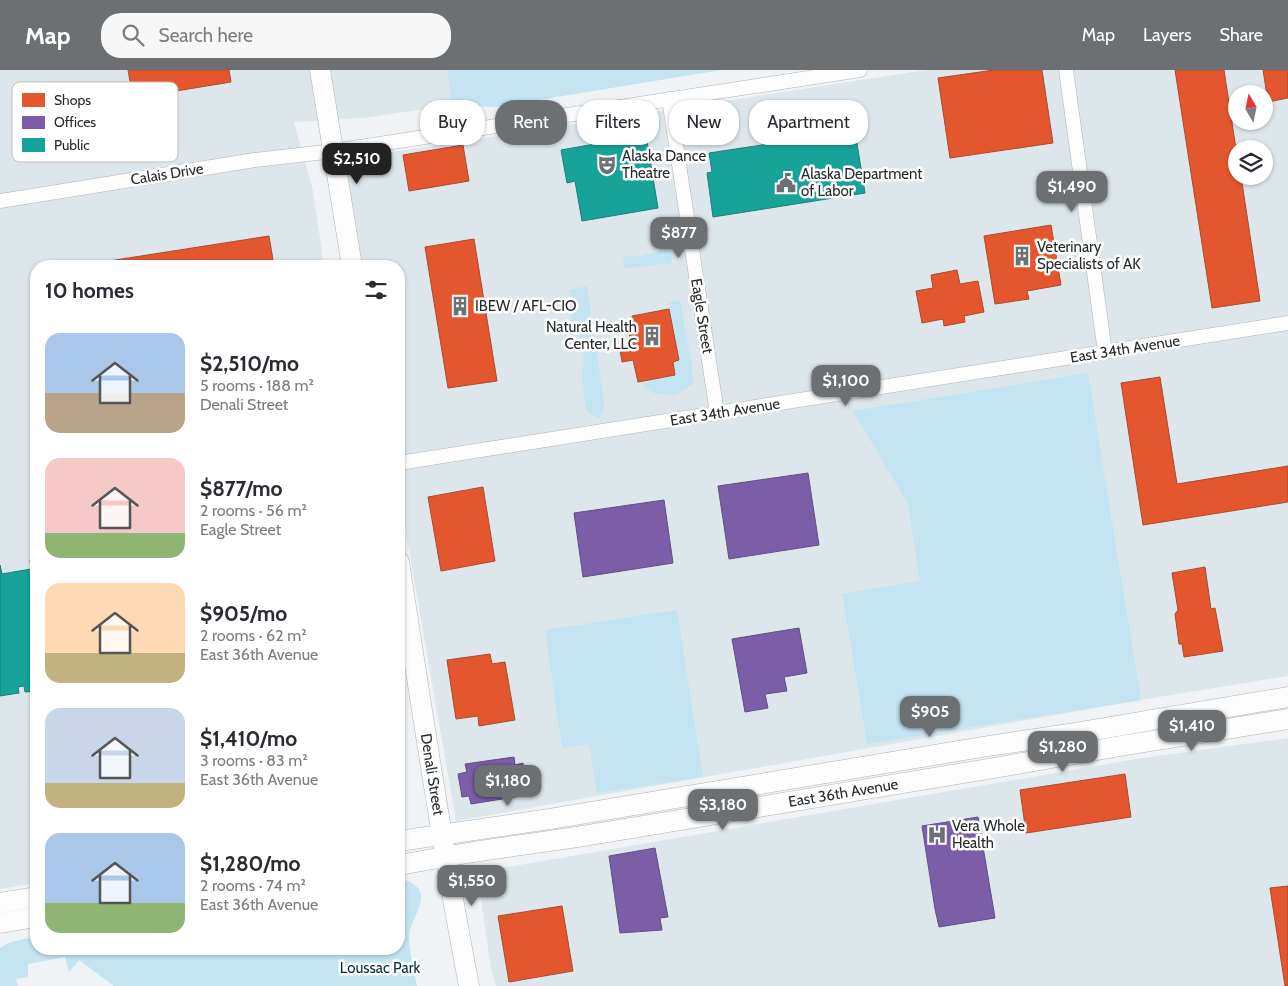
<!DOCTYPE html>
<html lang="en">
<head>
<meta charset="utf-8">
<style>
  body { margin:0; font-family:Cabin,sans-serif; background:#f7f7f7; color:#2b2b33; height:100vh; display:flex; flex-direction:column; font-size:19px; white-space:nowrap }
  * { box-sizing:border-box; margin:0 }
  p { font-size:16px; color:#7c7c81 }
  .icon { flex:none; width:28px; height:28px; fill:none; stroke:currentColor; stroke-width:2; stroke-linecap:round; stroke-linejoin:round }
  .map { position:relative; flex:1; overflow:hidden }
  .side { position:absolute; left:30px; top:190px; width:375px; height:695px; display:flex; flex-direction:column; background:#fff; border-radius:20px; box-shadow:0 1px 4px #0004 }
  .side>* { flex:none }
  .top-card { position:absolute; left:420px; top:30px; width:475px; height:45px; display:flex; gap:10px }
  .needle { width:32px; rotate:351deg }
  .fabs { position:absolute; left:1228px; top:15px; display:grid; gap:10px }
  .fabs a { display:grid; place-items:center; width:45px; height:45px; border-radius:50%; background:#fff; box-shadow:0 1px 4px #0004; font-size:25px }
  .price { position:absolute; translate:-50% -42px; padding:0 11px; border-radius:10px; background:#6d7072; color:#fff; font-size:16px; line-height:32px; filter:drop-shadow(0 1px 2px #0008) }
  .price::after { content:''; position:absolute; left:50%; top:30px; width:15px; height:11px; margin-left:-8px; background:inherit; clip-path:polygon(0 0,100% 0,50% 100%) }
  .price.current { background:#222; color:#fff }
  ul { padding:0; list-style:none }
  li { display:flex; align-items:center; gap:15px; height:125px; padding:0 15px }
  li span { display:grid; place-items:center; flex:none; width:140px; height:100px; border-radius:15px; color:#555 }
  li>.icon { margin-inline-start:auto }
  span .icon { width:60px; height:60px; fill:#fffc; stroke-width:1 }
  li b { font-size:21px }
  h2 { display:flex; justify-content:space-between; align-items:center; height:60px; padding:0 15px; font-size:21px }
  .tag { padding:0 18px; border-radius:20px; background:#fff; box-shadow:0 1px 4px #0004; font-size:18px; line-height:45px }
  .tag.current { background:#6d7072; color:#fff }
  header { display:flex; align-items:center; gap:30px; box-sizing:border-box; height:70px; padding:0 25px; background:#6d7072; color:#fff }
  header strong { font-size:24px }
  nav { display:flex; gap:28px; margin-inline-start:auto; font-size:18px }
  .search { width:350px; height:45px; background:#f7f7f7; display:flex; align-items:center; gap:12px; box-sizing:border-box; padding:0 18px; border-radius:20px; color:#7c7c81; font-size:19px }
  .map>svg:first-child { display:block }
</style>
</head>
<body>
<header>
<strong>Map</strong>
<div class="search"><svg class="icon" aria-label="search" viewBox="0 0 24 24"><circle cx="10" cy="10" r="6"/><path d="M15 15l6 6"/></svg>Search here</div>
<nav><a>Map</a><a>Layers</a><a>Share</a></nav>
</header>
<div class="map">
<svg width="1288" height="916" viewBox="0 0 1288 916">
  <rect width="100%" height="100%" fill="#eff3f5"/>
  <g fill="#dde7eb" fill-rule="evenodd">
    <polygon points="0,0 721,0 495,37 452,35 364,48 294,52 313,121 324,196 36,196 36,813 0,819"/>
    <path d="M 926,0 L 1288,0 L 1288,606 L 1141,630 L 456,751 L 399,423 L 399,196 L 359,196 L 341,90 ZM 1236,24 L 1264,24 L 1264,51 L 1236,51 ZM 1236,79 L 1264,79 L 1264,106 L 1236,106 Z"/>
    <polygon points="1288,668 1288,916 496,916 491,899 479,816 484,801 1142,688"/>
  </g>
  <g fill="#c4e4f1">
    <polygon points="447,0 721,0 495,37 452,35"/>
    <polygon points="669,179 672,185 671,195 664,193 624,199 623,186 641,186"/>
    <polygon points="587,216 604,332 604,340 598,349 586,340 582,307 584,290 581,268 572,258 570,220"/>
    <polygon points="680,230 692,296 693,314 676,325 653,323 643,315 645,311 675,304 673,292 679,290 669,239 669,232"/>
    <polygon points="1088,303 1141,630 867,674 842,524 920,511 908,434 853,341"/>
    <polygon points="677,540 703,707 597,723 589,674 562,678 545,560"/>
    <path d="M 399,810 C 405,810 408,810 413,814 C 433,826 410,849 409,866 C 409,880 414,902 417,916 L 114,916 L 79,890 L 69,902 L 65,887 L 28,894 L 28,907 L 16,909 L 18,916 L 0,916 L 0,878 C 10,871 24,869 36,867 L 36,879 L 399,879 Z"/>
  </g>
  <g fill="#e4572e" stroke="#ab4a2d">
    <polygon points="128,0 229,0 231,12 133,28"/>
    <polygon points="994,0 1042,0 1053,73 950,88 938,8"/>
    <polygon points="1175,0 1224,0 1236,79 1236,106 1241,106 1260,231 1212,238"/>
    <polygon points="1263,0 1288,0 1288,28 1268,32"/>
    <polygon points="463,75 469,111 409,121 403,85"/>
    <polygon points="1051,155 1061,215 1027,221 1029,229 995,234 984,166"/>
    <polygon points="269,166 274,196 77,196"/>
    <polygon points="474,169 497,311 448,318 425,177"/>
    <polygon points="957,200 960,214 978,211 984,242 964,246 965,252 944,256 943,249 922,253 916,221 933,218 931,205"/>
    <polygon points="669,239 679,290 673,292 675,305 638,312 633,290 622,292 620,280 632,277 627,254 633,253 632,246"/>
    <polygon points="1160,307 1177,414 1288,396 1288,432 1143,455 1121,313"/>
    <polygon points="483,417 495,491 441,501 428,427"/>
    <polygon points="1205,497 1211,539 1215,538 1223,581 1184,587 1182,574 1179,574 1175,544 1178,540 1172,503"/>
    <polygon points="490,584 492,594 505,592 515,650 479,656 478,646 456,649 447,590"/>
    <polygon points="1125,704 1131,747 1026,763 1020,720"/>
    <polygon points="1288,816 1288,916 1285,916 1270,818"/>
    <polygon points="562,836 573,901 509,912 498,846"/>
  </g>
  <g fill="#7b5ea7" stroke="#624e82">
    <polygon points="808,403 819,475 729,489 718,416"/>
    <polygon points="664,430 673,493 583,507 574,443"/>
    <polygon points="799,558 807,603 784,607 787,621 765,624 768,638 745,642 732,569"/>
    <polygon points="514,687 515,695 523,693 527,716 520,717 521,726 471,734 469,726 462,727 458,704 467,702 465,694"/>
    <polygon points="978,747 995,848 939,857 935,839 922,756"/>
    <polygon points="655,778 668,847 660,848 662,860 620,863 609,786"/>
  </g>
  <g fill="#17a398" stroke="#1c7f77">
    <polygon points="855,61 865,123 713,147 707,103 712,102 709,83"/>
    <polygon points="646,65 658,138 582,151 575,111 567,113 561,80"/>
    <polygon points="36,489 36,621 25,622 24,616 18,617 19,623 0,626 0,495 2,504 31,499 30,490"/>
  </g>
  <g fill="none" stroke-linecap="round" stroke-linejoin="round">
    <defs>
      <g id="street">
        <polyline points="1066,0 1105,282"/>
        <polyline points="669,29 717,343"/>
        <polyline points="0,131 255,90 334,81 860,0"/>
        <polyline points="399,393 1288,253"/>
      </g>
      <g id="secondary">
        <polyline points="320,0 352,196"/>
        <path id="s1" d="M 399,492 C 421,634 442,775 469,916"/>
        <polyline points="399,771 550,749 982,677 1076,663 1288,627"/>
        <path id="s2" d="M 399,795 L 473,782 L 577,767 L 994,698 L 1126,675 L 1288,649"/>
        <polyline points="0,833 36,827"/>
        <polyline points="0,853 36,847"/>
      </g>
    </defs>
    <use href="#street" stroke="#b0b3b5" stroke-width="15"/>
    <use href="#secondary" stroke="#b0b3b5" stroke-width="21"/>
    <use href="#street" stroke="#fdfdfe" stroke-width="14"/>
    <use href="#secondary" stroke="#fdfdfe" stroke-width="20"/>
  </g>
  <defs>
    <symbol id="theatre-bare" viewBox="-9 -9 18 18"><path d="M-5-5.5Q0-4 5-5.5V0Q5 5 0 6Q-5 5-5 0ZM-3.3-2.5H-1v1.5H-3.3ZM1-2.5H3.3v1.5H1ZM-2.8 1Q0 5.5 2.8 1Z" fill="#6d7072" stroke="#fff" stroke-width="2.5" paint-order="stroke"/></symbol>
    <symbol id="civic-bare" viewBox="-9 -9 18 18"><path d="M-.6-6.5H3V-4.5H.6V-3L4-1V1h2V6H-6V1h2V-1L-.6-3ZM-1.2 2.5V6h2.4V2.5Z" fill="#6d7072" stroke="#fff" stroke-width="2.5" paint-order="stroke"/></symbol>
    <symbol id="building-bare" viewBox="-9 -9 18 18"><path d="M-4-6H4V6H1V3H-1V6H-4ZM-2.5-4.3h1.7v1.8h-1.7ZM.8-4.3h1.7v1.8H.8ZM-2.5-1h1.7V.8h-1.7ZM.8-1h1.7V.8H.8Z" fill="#6d7072" stroke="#fff" stroke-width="2.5" paint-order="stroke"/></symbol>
    <symbol id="hospital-bare" viewBox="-9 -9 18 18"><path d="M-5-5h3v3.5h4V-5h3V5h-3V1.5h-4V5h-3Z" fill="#6d7072" stroke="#fff" stroke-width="2.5" paint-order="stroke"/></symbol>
  </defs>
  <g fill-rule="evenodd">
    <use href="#theatre-bare" x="593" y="81" width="28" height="28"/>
    <use href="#civic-bare" x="772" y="99" width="28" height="28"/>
    <use href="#building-bare" x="1008" y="172" width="28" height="28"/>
    <use href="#building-bare" x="446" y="222" width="28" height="28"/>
    <use href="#building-bare" x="638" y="252" width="28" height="28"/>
    <use href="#hospital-bare" x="923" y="751" width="28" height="28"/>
  </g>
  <g text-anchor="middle" stroke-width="5" stroke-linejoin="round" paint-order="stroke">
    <g font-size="15" fill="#272a2b" stroke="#fff" text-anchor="start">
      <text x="622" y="91">Alaska Dance<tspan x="622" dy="17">Theatre</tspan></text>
      <text x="801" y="109">Alaska Department<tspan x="801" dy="17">of Labor</tspan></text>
      <text x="1037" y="182">Veterinary<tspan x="1037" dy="17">Specialists of AK</tspan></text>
      <text x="475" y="241">IBEW / AFL-CIO</text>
      <text x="637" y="262" text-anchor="end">Natural Health<tspan x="637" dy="17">Center, LLC</tspan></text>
      <text x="952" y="761">Vera Whole<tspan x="952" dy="17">Health</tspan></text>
    </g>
    <g font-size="15" fill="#272a2b" stroke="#fff">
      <text transform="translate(167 104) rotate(-9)" y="5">Calais Drive</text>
      <text transform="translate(702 246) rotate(81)" y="5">Eagle Street</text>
      <text transform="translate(1125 279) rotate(-9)" y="5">East 34th Avenue</text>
      <text transform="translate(725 342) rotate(-9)" y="5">East 34th Avenue</text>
      <text dy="5" stroke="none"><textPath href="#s1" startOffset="215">Denali Street</textPath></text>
      <text dy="5" stroke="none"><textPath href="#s2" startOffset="450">East 36th Avenue</textPath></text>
    </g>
    <g font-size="15" fill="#062e3b" stroke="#fff">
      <text x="380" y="903">Loussac Park</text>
    </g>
  </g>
  <rect x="12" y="12" width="166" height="80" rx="8" fill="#fff" stroke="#bebfbf" stroke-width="1"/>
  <rect x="22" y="23" width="23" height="14" fill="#e4572e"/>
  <rect x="22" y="46" width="23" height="13" fill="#7b5ea7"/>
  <rect x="22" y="68" width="23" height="14" fill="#17a398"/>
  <g font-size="14" fill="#272a2b">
    <text x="54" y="35">Shops</text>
    <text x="54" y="57">Offices</text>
    <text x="54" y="80">Public</text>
  </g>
</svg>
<div class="fabs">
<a><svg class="needle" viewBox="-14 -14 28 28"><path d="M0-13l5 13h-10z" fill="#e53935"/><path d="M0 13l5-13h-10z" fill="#7c7c81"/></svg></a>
<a><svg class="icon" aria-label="layers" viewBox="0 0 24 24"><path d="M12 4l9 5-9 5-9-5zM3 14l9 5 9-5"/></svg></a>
</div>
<b class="price current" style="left:357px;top:115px">$2,510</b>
<b class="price" style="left:1072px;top:143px">$1,490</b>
<b class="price" style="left:679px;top:189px">$877</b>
<b class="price" style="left:846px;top:337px">$1,100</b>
<b class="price" style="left:930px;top:668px">$905</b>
<b class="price" style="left:1192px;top:682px">$1,410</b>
<b class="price" style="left:1063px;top:703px">$1,280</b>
<b class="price" style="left:508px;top:737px">$1,180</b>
<b class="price" style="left:723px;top:761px">$3,180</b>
<b class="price" style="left:472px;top:837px">$1,550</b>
<div class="top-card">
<a class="tag">Buy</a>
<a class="tag current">Rent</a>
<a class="tag">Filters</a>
<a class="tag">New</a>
<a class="tag">Apartment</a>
</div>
<section class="side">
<h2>10 homes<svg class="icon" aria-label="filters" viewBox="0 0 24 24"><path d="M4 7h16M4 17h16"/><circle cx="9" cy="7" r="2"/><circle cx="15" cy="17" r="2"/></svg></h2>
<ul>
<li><span style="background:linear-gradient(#a9c7e8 60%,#b9a48a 0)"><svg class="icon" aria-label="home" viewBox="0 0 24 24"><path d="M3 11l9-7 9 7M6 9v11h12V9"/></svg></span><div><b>$2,510/mo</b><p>5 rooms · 188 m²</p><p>Denali Street</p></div></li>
<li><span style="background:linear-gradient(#f6c9c9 75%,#8fb573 0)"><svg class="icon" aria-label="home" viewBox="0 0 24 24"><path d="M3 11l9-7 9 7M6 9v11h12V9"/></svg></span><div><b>$877/mo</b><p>2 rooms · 56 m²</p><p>Eagle Street</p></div></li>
<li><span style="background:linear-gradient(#ffd9b3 70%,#c2b280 0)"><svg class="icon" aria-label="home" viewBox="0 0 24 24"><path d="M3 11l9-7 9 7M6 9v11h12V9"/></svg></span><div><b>$905/mo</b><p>2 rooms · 62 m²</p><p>East 36th Avenue</p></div></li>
<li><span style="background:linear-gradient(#c9d6e8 75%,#c2b280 0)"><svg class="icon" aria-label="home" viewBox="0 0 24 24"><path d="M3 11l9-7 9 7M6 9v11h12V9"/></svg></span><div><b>$1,410/mo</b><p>3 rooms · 83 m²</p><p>East 36th Avenue</p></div></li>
<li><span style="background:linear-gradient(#a9c7e8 70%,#8fb573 0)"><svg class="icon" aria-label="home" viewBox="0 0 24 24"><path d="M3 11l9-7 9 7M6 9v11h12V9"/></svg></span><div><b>$1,280/mo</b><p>2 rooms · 74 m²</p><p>East 36th Avenue</p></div></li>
</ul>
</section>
</div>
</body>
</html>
